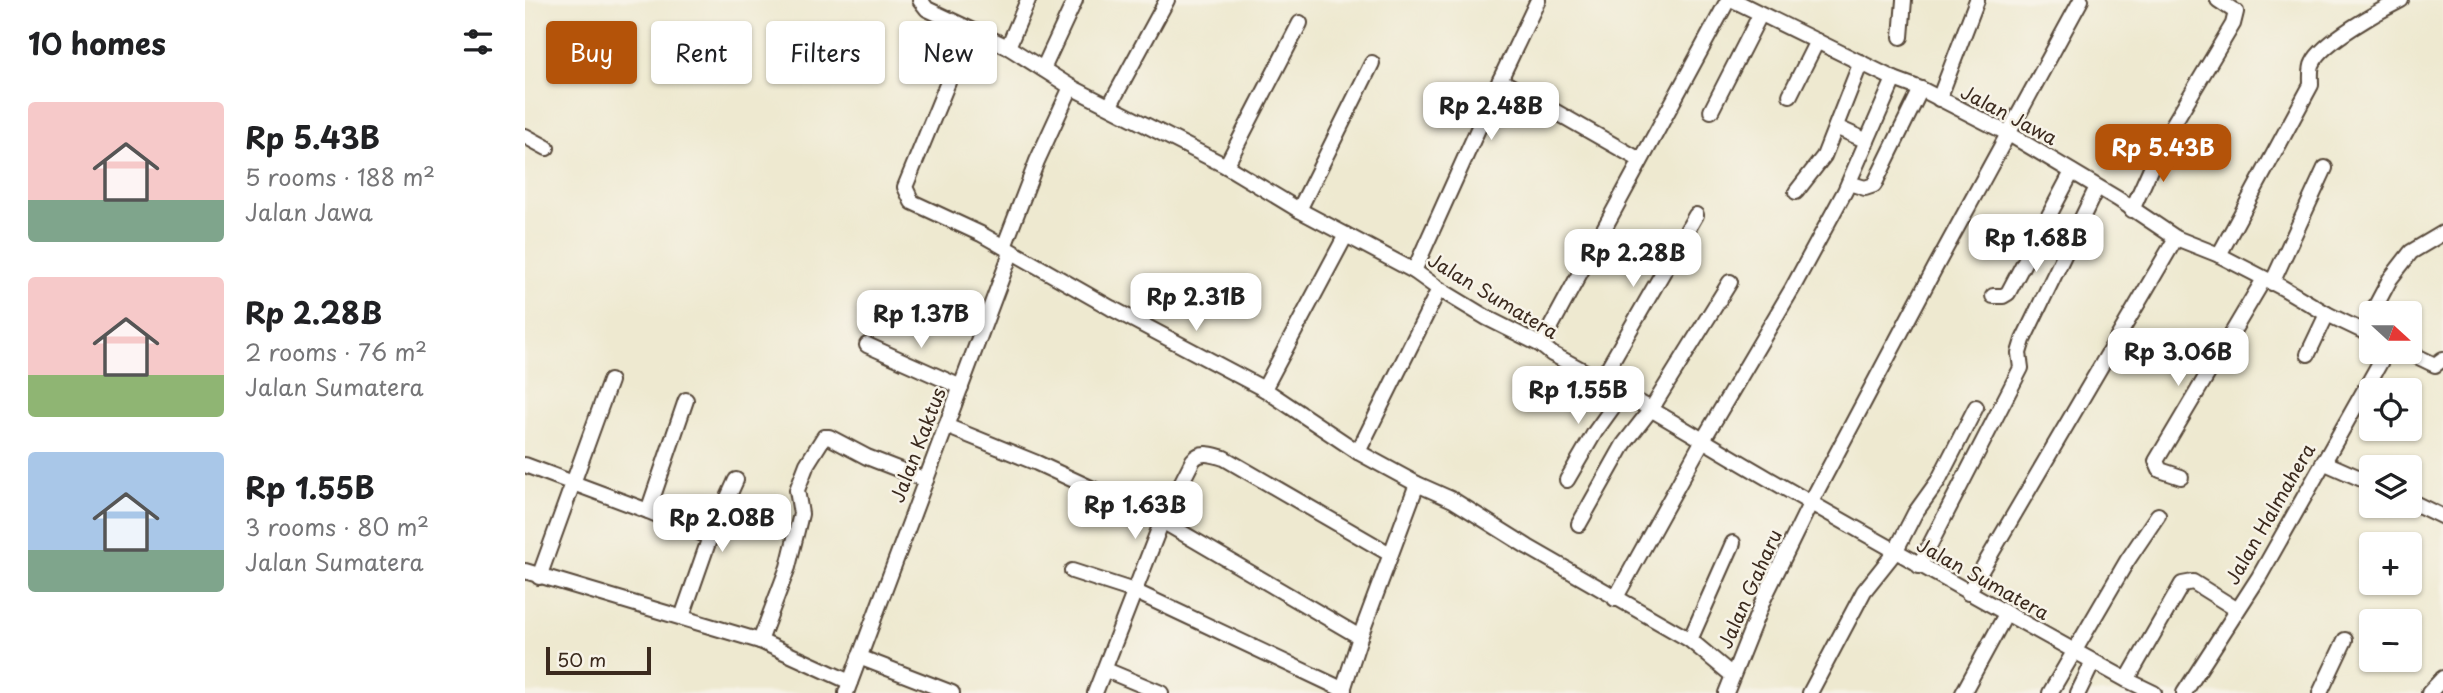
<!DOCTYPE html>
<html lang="en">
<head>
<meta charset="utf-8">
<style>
  body { margin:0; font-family:"Playpen Sans",sans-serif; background:#f6f6f6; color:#202124; height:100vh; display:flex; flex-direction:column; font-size:26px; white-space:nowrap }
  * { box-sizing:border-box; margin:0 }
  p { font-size:23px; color:#757577 }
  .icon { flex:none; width:38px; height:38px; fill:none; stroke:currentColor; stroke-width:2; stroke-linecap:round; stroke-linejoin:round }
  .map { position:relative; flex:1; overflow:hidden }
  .side { display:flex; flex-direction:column; background:#fff; width:525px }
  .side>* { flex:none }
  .top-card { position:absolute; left:21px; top:21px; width:665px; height:63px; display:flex; gap:14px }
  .needle { width:46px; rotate:111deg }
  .controls { position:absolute; left:1834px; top:301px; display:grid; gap:14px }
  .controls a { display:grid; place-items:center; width:63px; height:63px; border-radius:7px; background:#fff; box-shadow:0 2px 5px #0004; font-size:35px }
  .scale { position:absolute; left:21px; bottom:18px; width:105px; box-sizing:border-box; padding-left:7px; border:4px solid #3b2a1e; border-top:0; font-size:19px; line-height:24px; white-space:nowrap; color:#3b2a1e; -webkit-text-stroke:5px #f7f3e8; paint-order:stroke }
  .price { position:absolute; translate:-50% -60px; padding:0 16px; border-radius:14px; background:#fff; color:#222; font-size:23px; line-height:46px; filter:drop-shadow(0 2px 4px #0008) }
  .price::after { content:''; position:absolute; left:50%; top:42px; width:21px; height:16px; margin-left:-10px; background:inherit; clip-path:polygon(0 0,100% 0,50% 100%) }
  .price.selected { background:#b45309; color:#fff }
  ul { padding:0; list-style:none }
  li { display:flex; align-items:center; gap:21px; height:175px; padding:0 28px }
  li span { display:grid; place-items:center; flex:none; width:196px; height:140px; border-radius:7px; color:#555 }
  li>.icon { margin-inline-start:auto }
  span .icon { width:84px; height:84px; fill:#fffc; stroke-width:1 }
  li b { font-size:30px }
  h2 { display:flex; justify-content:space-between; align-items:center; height:84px; padding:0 28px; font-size:30px }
  .tag { padding:0 24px; border-radius:7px; background:#fff; box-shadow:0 2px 5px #0004; font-size:24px; line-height:63px }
  .tag.selected { background:#b45309; color:#fff }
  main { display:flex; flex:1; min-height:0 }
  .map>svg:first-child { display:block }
</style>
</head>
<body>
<main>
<section class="side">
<h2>10 homes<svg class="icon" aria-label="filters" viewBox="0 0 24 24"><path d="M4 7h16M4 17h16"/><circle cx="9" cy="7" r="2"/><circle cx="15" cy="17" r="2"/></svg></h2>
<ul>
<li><span style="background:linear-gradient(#f6c9c9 70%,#7fa58c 0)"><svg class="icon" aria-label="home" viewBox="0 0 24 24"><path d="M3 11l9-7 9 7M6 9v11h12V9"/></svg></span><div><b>Rp 5.43B</b><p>5 rooms · 188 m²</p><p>Jalan Jawa</p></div></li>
<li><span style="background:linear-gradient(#f6c9c9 70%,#8fb573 0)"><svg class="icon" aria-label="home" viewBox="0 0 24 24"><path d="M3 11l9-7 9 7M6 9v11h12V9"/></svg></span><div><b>Rp 2.28B</b><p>2 rooms · 76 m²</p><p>Jalan Sumatera</p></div></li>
<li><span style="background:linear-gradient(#a9c7e8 70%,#7fa58c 0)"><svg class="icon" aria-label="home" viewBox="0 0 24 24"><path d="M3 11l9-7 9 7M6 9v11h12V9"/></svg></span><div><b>Rp 1.55B</b><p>3 rooms · 80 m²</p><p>Jalan Sumatera</p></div></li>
</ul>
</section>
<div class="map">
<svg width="1918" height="693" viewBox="0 0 1918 693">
  <rect width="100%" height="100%" fill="#f7f3e8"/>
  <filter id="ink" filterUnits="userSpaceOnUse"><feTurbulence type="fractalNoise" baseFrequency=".0143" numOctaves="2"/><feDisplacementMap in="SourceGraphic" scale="14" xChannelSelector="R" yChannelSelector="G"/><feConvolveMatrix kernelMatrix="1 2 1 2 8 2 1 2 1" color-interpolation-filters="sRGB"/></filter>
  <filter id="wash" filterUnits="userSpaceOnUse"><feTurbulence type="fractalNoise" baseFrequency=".00686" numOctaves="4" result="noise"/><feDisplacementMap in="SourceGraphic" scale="28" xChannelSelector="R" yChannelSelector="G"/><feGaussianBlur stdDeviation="1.57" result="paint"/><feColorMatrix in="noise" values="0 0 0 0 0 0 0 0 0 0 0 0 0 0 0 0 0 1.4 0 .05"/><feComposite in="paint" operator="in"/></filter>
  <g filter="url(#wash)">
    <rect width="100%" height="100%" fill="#eee9d0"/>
  </g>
  <g filter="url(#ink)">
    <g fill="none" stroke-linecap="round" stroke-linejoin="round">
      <defs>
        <g id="street">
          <path d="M 395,0 L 402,9 L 483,47 L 546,87 L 701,166 L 774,210 L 889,271 L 914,289 L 962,318 L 1016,345 L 1027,354 C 1101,392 1171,437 1244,479 C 1363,547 1482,614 1602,680 L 1629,693"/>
          <polyline points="1208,0 1369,79 1396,89 1484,134 1593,199 1651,238 1694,255 1758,288 1802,314 1846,335"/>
          <polyline points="444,31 380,187 387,202 456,234 586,308 739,389 833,452"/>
          <polyline points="1376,37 1379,0"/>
          <polyline points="483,47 503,0"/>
          <polyline points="518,69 550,0"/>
          <polyline points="975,80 1115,160"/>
          <polyline points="1265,95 1292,41"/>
          <polyline points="1414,99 1452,0"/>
          <polyline points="585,105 642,0"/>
          <polyline points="1186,111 1235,15"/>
          <polyline points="1311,127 1342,141"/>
          <polyline points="0,136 22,148"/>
          <polyline points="701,166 775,23"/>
          <polyline points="1324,183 1340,188 1349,185 1396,89"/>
          <polyline points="1271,192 1299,156 1336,62"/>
          <polyline points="774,210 847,63"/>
          <polyline points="1607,210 1637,143 1708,24 1711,12 1693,0"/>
          <polyline points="479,247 512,161 546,87"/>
          <path d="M 1694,255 L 1786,85 C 1786,78 1785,68 1788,63 C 1797,42 1856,10 1876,0"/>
          <polyline points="889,271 975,80 1013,0"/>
          <polyline points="1747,283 1800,168"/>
          <polyline points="914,289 833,452 892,484 928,500 1003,547 1165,640 1207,675"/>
          <polyline points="1468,296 1478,296 1483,293 1547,172"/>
          <polyline points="1847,313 1865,279 1886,252 1918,233"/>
          <polyline points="342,345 436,387"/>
          <polyline points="1016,345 1203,0"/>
          <polyline points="1883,352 1910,365 1918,359"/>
          <polyline points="1783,354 1802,314"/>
          <polyline points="1076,380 1171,215"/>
          <polyline points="739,389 821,235"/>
          <polyline points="421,426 512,463 637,521 835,637"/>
          <polyline points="1798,462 1846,483"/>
          <polyline points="0,465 123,511 185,537"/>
          <polyline points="1656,477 1635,470 1631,461 1739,279"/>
          <polyline points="1042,480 1070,432 1098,393"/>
          <polyline points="1885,501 1918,517"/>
          <polyline points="123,511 161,400"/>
          <polyline points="1054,524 1099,444 1127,408 1205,282"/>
          <polyline points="1394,566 1496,368 1494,353 1498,340 1572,187"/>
          <polyline points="0,571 235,641 325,682"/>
          <polyline points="547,571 609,591 819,690"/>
          <polyline points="14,577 85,381"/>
          <polyline points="1443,593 1651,238"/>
          <polyline points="1090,599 1178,440 1267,289 1320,191 1369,79"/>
          <polyline points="157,617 185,537 211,480"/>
          <polyline points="1165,640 1208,543"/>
          <polyline points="235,641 263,567 276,514 272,490 282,464 299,437 304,437 342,457 401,480"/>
          <polyline points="334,657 427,693"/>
          <polyline points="581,670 636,693"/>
          <polyline points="1602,680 1657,584 1668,582 1711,609"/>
          <polyline points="321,693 486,253"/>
          <path d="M 570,693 L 637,521 L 668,460 C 676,450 688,455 699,458 L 865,554"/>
          <polyline points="817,693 835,637 892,484"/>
          <polyline points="1201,693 1239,598 1286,502 1411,266 1556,0"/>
          <polyline points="1285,693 1339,591 1370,552 1390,513 1413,481 1451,407"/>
          <polyline points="1438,693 1481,614"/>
          <polyline points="1525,693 1602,561 1633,515"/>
          <polyline points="1553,693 1568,662"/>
          <polyline points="1659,693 1734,577 1861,352"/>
          <polyline points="1795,693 1820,640"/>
          <polyline points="1904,693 1918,678"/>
        </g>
      </defs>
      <use href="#street" stroke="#564739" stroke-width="18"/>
      <use href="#street" stroke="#fff" stroke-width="14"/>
    </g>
  </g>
  <g text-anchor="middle" stroke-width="5" stroke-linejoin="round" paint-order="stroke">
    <g font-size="19" fill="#3b2a1e" stroke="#f7f3e8">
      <text transform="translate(1484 115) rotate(28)" y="7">Jalan Jawa</text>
      <text transform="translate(968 296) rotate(31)" y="7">Jalan Sumatera</text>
      <text transform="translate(393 445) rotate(-69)" y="7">Jalan Kaktus</text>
      <text transform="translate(1745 514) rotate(-60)" y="7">Jalan Halmahera</text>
      <text transform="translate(1458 579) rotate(29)" y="7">Jalan Sumatera</text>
      <text transform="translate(1225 589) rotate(-66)" y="7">Jalan Gaharu</text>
    </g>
  </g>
</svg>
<div class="controls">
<a><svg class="needle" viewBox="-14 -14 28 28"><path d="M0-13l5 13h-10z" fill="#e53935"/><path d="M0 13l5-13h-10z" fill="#757577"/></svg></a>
<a><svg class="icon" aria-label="locate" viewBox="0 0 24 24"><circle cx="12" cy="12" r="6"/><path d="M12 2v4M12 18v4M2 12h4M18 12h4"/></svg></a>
<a><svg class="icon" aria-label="layers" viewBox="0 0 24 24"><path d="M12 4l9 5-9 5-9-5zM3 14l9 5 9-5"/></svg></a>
<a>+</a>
<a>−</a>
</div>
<div class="scale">50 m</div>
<b class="price" style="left:966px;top:142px">Rp 2.48B</b>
<b class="price selected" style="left:1638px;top:184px">Rp 5.43B</b>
<b class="price" style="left:1511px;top:274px">Rp 1.68B</b>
<b class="price" style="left:1108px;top:289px">Rp 2.28B</b>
<b class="price" style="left:671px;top:333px">Rp 2.31B</b>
<b class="price" style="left:396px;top:350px">Rp 1.37B</b>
<b class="price" style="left:1653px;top:388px">Rp 3.06B</b>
<b class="price" style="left:1053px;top:426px">Rp 1.55B</b>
<b class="price" style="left:610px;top:541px">Rp 1.63B</b>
<b class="price" style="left:197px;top:554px">Rp 2.08B</b>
<div class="top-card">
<a class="tag selected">Buy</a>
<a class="tag">Rent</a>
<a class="tag">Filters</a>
<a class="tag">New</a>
</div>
</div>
</main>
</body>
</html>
